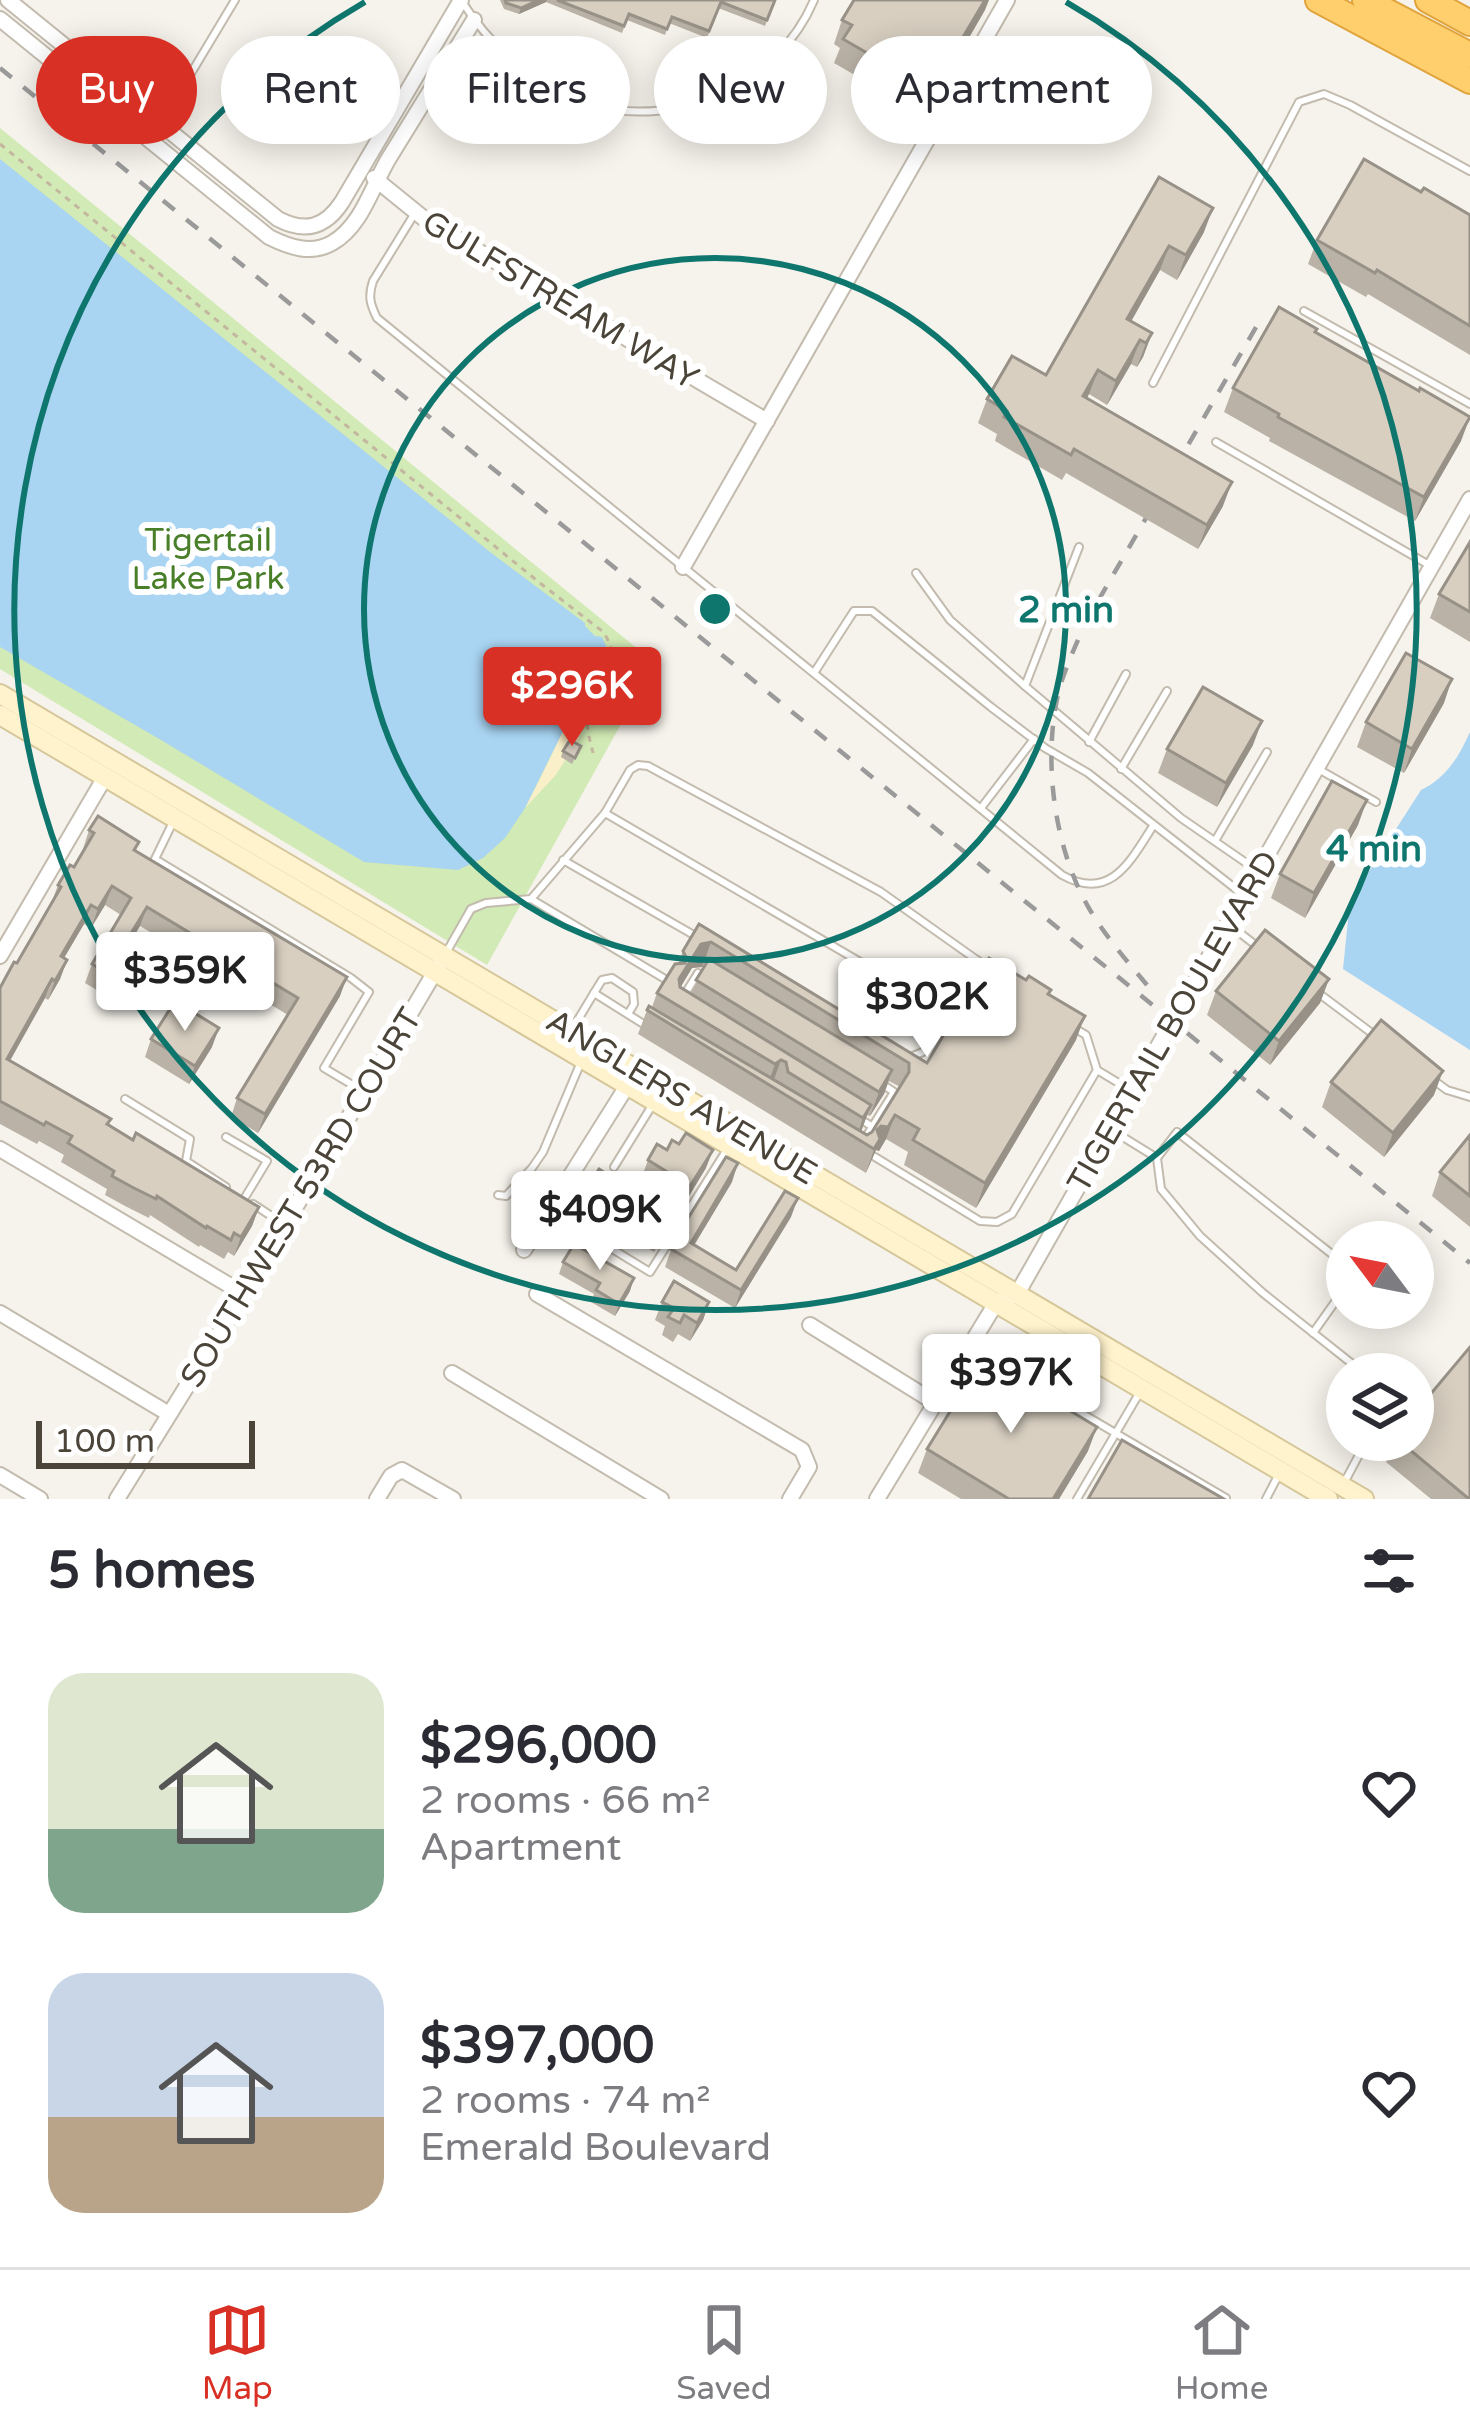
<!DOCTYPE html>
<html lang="en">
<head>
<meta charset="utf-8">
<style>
  body { margin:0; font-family:"Varela Round",sans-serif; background:#f7f7f7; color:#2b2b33; height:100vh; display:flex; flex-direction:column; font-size:45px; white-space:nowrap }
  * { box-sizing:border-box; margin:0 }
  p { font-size:39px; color:#7c7c81 }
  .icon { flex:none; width:66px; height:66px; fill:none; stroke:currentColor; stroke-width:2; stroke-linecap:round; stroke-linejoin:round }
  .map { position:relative; height:1499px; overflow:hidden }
  .drawer { display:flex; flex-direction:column; background:#fff; flex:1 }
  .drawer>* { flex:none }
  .hud { position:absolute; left:36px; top:36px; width:1398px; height:108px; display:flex; gap:24px }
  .needle { width:78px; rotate:302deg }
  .fabs { position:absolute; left:1326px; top:1221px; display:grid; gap:24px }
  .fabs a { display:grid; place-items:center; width:108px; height:108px; border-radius:50%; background:#fff; box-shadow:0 6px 30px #0003; font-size:60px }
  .scale { position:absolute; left:36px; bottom:30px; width:219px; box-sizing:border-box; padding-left:12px; border:6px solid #4b4439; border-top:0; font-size:33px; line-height:42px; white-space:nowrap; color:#4b4439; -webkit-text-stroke:9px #fff; paint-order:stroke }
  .price { position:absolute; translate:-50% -102px; padding:0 27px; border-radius:12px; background:#fff; color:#222; font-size:39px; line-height:78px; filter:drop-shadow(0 3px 6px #0008) }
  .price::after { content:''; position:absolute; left:50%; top:72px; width:36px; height:27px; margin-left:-18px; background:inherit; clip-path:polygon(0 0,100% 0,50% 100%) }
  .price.selected { background:#d93025; color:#fff }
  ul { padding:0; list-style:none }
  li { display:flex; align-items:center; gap:36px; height:300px; padding:0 48px }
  li span { display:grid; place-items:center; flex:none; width:336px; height:240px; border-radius:36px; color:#555 }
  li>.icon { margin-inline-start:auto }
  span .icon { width:144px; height:144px; fill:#fffc; stroke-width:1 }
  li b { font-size:51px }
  h2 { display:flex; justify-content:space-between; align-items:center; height:144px; padding:0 48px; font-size:51px }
  .tag { padding:0 42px; border-radius:54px; background:#fff; box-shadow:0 6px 30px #0003; font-size:42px; line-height:108px }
  .tag.selected { background:#d93025; color:#fff }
  .menu { display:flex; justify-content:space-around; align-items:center; height:168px; border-top:3px solid #e1e1e2; background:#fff; font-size:33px; color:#7c7c81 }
  .menu a { display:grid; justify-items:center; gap:6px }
  .menu .selected { color:#d93025 }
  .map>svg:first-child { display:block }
</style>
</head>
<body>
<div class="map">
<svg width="1470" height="1499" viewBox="0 0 1470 1499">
  <rect width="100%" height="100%" fill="#f6f3ec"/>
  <polygon fill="#d2eab5" points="0,128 655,663 487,965 0,669"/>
  <path fill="#f9efc9" d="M 602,652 L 609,669 L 607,679 L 589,707 L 579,739 L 555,776 L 525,808 C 540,779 555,749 568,719 C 582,688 570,676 602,652 Z"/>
  <g fill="#a9d4f2">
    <polygon points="0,159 490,552 585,623 585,626 595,636 602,637 607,648 588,662 580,674 570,717 525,808 505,838 483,858 458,870 364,862 161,740 0,647"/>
    <path d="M 1470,732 L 1470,1050 L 1343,969 L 1350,901 L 1421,790 C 1446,778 1459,757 1470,732 Z"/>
  </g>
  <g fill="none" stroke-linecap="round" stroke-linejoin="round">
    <defs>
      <g id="lane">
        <path d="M 463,3 C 491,47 540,92 591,105 C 679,129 778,85 814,0"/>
        <polyline points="151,140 235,0"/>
        <path d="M 415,213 L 373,281 C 368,296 370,304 377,318 L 1062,875 C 1110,902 1130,862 1153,826"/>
        <polyline points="1304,311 1470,404"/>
        <polyline points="1153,383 1299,102 1324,94 1350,105 1470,171"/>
        <polyline points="1216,442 1429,565"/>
        <polyline points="1079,547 1025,686 1181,818 1255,869"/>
        <polyline points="916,573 950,620 1025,686"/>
        <polyline points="814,673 854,611 872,611 991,707 1045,748 1088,773 1241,893"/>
        <polyline points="1089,742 1126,674"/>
        <polyline points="1121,769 1167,691"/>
        <polyline points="1320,770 1376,802"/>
        <polyline points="981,808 1034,739"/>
        <polyline points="605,813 946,1012"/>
        <polyline points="173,822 155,859 351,978 369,992 324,1068 361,1090"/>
        <polyline points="1215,841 1267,752"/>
        <polyline points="563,860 699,938"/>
        <polyline points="531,899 670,982"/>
        <polyline points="1231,926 1258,947"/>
        <polyline points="446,953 471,909 486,903 531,899 605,813 630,770 638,765 648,766 881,892 991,970"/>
        <polyline points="1317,992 1373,1034"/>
        <polyline points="594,993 602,980 612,978 633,992 634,1004 628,1014"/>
        <polyline points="685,994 698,973 707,978"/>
        <polyline points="573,1028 594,993 645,1025"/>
        <polyline points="1076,1029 1086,1035 1097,1070 1132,1091"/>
        <polyline points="908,1058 923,1052 977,960"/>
        <polyline points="1436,1082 1447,1090 1470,1097"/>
        <polyline points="125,1099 190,1139 186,1161 226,1187"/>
        <polyline points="860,1119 873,1127"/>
        <polyline points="1110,1129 1157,1158 1161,1189 1200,1236 1263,1293 1365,1374"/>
        <polyline points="226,1137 267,1161 244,1199"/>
        <polyline points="864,1140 894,1092 882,1084"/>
        <polyline points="875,1157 980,1221 997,1222 1012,1214 1097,1070"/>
        <polyline points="1157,1158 1177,1132 1347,1266"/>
        <polyline points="614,1167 653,1104"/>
        <polyline points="498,1195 506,1196 532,1168 543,1152 581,1062"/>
        <polyline points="253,1204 282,1223"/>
        <polyline points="550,1211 650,1272 726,1151"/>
        <polyline points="1313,1333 1347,1285"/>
        <polyline points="986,1357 1226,1498"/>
        <polyline points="1344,1483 1367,1440"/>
        <polyline points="1077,1499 1140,1392"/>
        <polyline points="1266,1499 1279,1474"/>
      </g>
      <g id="street">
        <path d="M 8,0 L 278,219 C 305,233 325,228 342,202 L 461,0"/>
        <path d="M 0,19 L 269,237 C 289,247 311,255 332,243 C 362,226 372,186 389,158 C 417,112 446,66 474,20"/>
        <polyline points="374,178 427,221 767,421"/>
        <polyline points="683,567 1007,0"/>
        <polyline points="0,956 105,777"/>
        <polyline points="0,1149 244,1294"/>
        <polyline points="524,1250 627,1086"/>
        <polyline points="537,1294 802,1450 809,1467 790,1499"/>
        <polyline points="0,1313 169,1414"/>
        <polyline points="810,1325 934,1402"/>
        <polyline points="452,1373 661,1499"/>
        <polyline points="0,1475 40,1499"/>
        <polyline points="117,1499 244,1294 439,965"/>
        <polyline points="377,1499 391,1476 402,1470 453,1499"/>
        <polyline points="877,1499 996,1303 1017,1294 1470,499"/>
      </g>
      <g id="secondary">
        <polyline points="0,694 1364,1499"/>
        <polyline points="0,715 1328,1499"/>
      </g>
      <g id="highway">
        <polyline points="1318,0 1470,81"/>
        <polyline points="1365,0 1470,55"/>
        <polyline points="1428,0 1470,23"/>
      </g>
    </defs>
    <use href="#lane" stroke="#c2bbae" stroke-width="10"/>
    <use href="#street" stroke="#c2bbae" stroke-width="18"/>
    <use href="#secondary" stroke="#d6c79b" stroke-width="22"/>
    <use href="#highway" stroke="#e0a43c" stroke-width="28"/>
    <path stroke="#c4b79f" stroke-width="3" stroke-dasharray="6 6" stroke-linecap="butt" d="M 0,144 L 540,583 L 602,631 C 615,646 616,670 605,687 C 599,696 592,702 589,713 C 585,726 590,740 593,753"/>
    <use href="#lane" stroke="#fff" stroke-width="6"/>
    <use href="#street" stroke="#fff" stroke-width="14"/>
    <use href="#secondary" stroke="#fff3cd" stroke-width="18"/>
    <use href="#highway" stroke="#ffcf6e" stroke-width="24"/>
    <g stroke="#9a9a9a" stroke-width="4.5" stroke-dasharray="15 15" stroke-linecap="butt">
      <polyline points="0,68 1470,1263"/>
      <path d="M 1147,985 C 1127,961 1106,937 1090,910 C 1053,848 1041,753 1061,683 C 1068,662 1077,642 1086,622 L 1259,322"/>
    </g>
  </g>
  <g fill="#bab2a6" fill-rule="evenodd">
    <polygon points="500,0 775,0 765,26 718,8 707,38 669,23 665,35 627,20 622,33 546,2 519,14 504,9"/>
    <polygon points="985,10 942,84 929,76 910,107 834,63 840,48 834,44 842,20"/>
    <polygon points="1159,177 1204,232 1177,280 1160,270 1131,321 1152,333 1143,357 1137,367 1131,364 1107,405 1089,394 1087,399 1223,506 1198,549 1066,473 1062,480 995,441 997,434 978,423 987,399 1046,375"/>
    <polygon points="1421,192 1470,215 1470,355 1368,294 1366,297 1308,264 1317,240"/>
    <polygon points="1316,332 1461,441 1415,521 1269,441 1270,438 1224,412 1233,388"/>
    <polygon points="1470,542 1470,642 1430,618 1439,594"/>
    <polygon points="601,671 592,688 581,681 583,675"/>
    <polygon points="1444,703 1404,773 1357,747 1366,722"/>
    <polygon points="1253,745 1217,807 1158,773 1167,749"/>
    <polygon points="581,746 572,764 561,757 563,751"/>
    <polygon points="1358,825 1305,918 1271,898 1280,874"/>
    <polygon points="89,830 139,842 136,851 340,996 258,1133 231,1117 237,1098 288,1015 140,926 100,992 85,983 92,964 121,915 105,905 91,928 84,924 64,958 67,960 60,979 48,1000 45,998 10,1061 133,1140 259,1207 252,1226 234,1256 228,1252 224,1259 200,1245 199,1247 150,1215 149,1218 125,1206 105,1195 107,1189 61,1162 64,1155 39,1141 37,1144 0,1124 0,988 17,963 51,904 58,885 74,867 84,850 83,849"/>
    <path d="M 699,924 L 927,1063 L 1026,980 L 1051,990 L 1049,995 L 1076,1040 L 976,1208 L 904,1165 L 908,1152 L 886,1139 L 879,1151 L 876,1150 L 866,1173 L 638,1034 L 647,1010 L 652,1007 L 657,993 L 678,964 L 683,951 ZM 702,967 L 704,968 L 691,994 L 680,988 L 692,968 ZM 889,1081 L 900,1087 L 872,1132 L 867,1135 L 861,1132 L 867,1115 L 870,1116 L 884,1094 Z"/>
    <polygon points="1329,979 1320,1003 1270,1065 1207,1015 1216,991"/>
    <polygon points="151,1039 212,1047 189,1084 145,1057"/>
    <polygon points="1331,1082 1434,1095 1384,1157 1322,1107"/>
    <polygon points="1470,1135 1470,1227 1432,1196 1440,1172"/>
    <polygon points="648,1160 706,1168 684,1204 641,1179"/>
    <polygon points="732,1182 694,1245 736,1270 791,1217 735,1308 665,1267 674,1241"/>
    <polygon points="606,1191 620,1199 615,1212 607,1225 579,1208 583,1195"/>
    <polygon points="670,1220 666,1233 654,1252 628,1236 633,1224"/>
    <polygon points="563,1262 630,1291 615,1316 591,1302 594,1294 559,1274"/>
    <polygon points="662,1302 709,1302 703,1320 690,1341 678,1334 673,1342 662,1335 665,1326 655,1320"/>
    <polygon points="1394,1440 1413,1440 1470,1499 1431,1499 1386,1462"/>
    <polygon points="927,1449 1088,1451 1059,1499 961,1499 918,1473"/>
  </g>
  <g fill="#979187">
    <polygon points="539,0 547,0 546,2 519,14 521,8"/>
    <polygon points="985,0 989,0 985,10 942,84 950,59"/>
    <polygon points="938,52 929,76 910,107 919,83"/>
    <polygon points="1213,208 1204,232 1177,280 1186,255"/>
    <polygon points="1169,246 1160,270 1119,343 1127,319"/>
    <polygon points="1152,333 1143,357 1137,367 1146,343"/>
    <polygon points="1140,340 1131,364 1107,405 1116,381"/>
    <polygon points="1098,370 1089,394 1074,421 1083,396"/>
    <polygon points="1470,417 1461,441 1415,521 1424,497"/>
    <polygon points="1232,482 1223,506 1198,549 1207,525"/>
    <polygon points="1452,679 1444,703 1404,773 1412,749"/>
    <polygon points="1262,721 1253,745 1217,807 1226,783"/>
    <polygon points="1367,800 1358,825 1305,918 1314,893"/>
    <polygon points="112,886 105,905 91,928 98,909"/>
    <polygon points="91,905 84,924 54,975 61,956"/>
    <polygon points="147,907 140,926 100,992 107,973"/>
    <polygon points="711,942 702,967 692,968 671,1003 679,979 701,944"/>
    <polygon points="67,960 60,979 48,1000 55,981"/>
    <polygon points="347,977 340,996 258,1133 265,1114"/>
    <polygon points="52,979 45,998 0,1078 7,1059"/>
    <polygon points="1329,979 1320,1003 1270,1065 1279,1041"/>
    <polygon points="1085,1016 1076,1040 976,1208 985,1183"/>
    <polygon points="219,1028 212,1047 189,1084 195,1066"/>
    <polygon points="781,1060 772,1085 768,1084 775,1064"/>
    <polygon points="892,1070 884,1094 870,1116 879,1092"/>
    <polygon points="1443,1071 1434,1095 1384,1157 1393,1133"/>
    <polygon points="871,1105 862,1129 855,1142 863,1118"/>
    <polygon points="895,1115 886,1139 879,1151 876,1150 866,1173 874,1150 877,1130"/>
    <polygon points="713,1150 706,1168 684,1204 690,1186"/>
    <polygon points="738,1163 732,1182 684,1262 691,1243"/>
    <polygon points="798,1198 791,1217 735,1308 741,1290"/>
    <polygon points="259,1207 252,1226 234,1256 241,1237"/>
    <polygon points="634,1278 630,1291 615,1316 619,1304"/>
    <polygon points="709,1302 703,1320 690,1341 697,1323"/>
    <polygon points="1097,1427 1088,1451 1059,1499 1053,1499"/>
  </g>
  <g fill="#d8cfc1" stroke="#979187" stroke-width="3">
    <polygon points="505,0 539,0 521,8 506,3"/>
    <polygon points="557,0 775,0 767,20 721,2 709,31 672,17 667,29 629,14 624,26"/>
    <polygon points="854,0 985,0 950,59 938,52 919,83 843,39 852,25 842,20"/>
    <polygon points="1364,159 1421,192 1424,188 1470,215 1470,326 1377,270 1375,273 1317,240"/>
    <polygon points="1159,177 1213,208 1186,255 1169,246 1127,319 1152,333 1146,343 1140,340 1116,381 1098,370 1083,396 1232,482 1207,525 1074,449 1071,455 1004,417 1007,411 987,399 1012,356 1046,375"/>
    <polygon points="1279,307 1317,329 1315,332 1419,391 1420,388 1470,417 1424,497 1278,417 1279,414 1233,388"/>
    <polygon points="1470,542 1470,612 1439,594"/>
    <polygon points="1406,653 1452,679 1412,749 1366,722"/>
    <polygon points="590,664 601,671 594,682 583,675"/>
    <polygon points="1203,687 1262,721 1226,783 1167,749"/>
    <polygon points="570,740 581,746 575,758 563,751"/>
    <polygon points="1332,781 1367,800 1314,893 1280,874"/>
    <polygon points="98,816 139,842 134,850 347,977 265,1114 237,1098 298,998 147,907 107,973 92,964 131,898 112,886 98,909 91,905 61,956 67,960 55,981 52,979 7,1059 111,1119 107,1124 133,1140 136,1133 259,1207 241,1237 234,1233 231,1240 207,1226 206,1228 157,1196 156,1199 132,1187 112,1176 114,1171 68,1143 72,1136 46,1122 44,1125 0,1101 0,988 14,962 17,963 61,887 58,885 70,865 74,867 94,833 89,830"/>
    <polygon points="699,924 927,1063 989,958 1026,980 1029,976 1051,990 1048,994 1085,1016 985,1183 913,1140 919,1129 895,1115 888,1127 881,1126 877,1130 880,1139 874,1149 647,1010 649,1006 867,1135 872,1132 909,1072 909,1063 711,942 701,944 679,979 680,987 871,1105 863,1118 788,1072 786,1062 781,1060 775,1064 657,993 675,964 685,963 686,957 683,951"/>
    <polygon points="1265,930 1329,979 1279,1041 1216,991"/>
    <polygon points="709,959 892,1070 879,1092 696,980"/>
    <polygon points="175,1001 219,1028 195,1066 151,1039"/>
    <polygon points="1381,1020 1443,1071 1393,1133 1331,1082"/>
    <polygon points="686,1133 713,1150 690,1186 648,1160 657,1144 667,1150 672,1140 679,1144"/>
    <polygon points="1470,1135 1470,1196 1440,1172"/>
    <polygon points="726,1157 738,1163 691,1243 736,1270 785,1191 798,1198 741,1290 671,1249 675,1242 674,1241"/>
    <polygon points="599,1169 611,1177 604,1189 620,1199 611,1213 583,1195"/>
    <polygon points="644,1205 670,1220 658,1239 633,1224"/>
    <polygon points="574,1244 634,1278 619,1304 596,1290 600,1283 563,1262"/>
    <polygon points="674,1281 709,1302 697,1323 684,1315 680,1323 668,1317 674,1308 662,1302"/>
    <polygon points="1470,1347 1470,1499 1469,1499 1398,1440 1413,1440 1413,1415"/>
    <polygon points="983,1358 1097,1427 1053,1499 1009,1499 927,1449"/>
    <polygon points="1122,1440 1224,1499 1088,1499"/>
  </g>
  <g fill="none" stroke="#0f766e" stroke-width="6">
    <circle cx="715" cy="609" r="351"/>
    <path d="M1066 2A701 701 0 1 1 365 2"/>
  </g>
  <g text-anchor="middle" stroke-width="12" stroke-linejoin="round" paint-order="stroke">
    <g font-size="33" fill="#4b4439" stroke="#fff">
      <text transform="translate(561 299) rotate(31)" y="12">GULFSTREAM WAY</text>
      <text transform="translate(1172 1021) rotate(-60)" y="12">TIGERTAIL BOULEVARD</text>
      <text transform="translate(682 1096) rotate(31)" y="12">ANGLERS AVENUE</text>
      <text transform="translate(300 1197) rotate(-59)" y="12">SOUTHWEST 53RD COURT</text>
    </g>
    <g font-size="33" fill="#4a7f2a" stroke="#fff">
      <text x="208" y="551">Tigertail<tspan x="208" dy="38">Lake Park</tspan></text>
    </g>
  </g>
  <circle cx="715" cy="609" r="18" fill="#0f766e" stroke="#fff" stroke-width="6"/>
  <g font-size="36" text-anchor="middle" font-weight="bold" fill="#0f766e" stroke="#fff" stroke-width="12" stroke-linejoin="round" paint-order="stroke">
    <text x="1066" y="622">2 min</text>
    <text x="1374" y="861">4 min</text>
  </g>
</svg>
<div class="fabs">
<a><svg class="needle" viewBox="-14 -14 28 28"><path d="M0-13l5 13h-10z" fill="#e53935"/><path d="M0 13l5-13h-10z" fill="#7c7c81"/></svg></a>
<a><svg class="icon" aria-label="layers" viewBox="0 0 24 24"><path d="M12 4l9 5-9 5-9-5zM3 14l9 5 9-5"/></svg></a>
</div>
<div class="scale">100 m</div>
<b class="price selected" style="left:572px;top:749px">$296K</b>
<b class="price" style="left:185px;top:1034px">$359K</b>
<b class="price" style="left:927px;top:1060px">$302K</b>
<b class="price" style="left:600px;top:1273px">$409K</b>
<b class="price" style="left:1011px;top:1436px">$397K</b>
<div class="hud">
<a class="tag selected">Buy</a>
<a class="tag">Rent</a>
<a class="tag">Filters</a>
<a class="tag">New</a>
<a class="tag">Apartment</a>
</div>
</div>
<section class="drawer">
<h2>5 homes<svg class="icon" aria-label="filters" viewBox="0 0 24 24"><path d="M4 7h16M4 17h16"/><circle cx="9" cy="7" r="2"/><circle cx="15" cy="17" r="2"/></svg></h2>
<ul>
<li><span style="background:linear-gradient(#dfe7d0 65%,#7fa58c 0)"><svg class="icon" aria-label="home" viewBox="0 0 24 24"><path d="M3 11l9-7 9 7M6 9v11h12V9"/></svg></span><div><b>$296,000</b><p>2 rooms · 66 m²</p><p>Apartment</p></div><svg class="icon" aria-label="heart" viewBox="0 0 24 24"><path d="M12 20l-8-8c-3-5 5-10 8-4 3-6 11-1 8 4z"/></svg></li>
<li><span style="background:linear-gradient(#c9d6e8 60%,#b9a48a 0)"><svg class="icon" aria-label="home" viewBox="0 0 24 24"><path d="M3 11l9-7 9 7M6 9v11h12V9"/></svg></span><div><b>$397,000</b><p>2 rooms · 74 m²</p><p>Emerald Boulevard</p></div><svg class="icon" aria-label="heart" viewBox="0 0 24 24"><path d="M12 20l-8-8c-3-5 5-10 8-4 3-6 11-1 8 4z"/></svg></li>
</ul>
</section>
<nav class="menu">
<a class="selected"><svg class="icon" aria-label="map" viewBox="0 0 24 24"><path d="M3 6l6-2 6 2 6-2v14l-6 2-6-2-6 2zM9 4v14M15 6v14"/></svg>Map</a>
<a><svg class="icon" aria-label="saved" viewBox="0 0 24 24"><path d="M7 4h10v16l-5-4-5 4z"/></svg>Saved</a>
<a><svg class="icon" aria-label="home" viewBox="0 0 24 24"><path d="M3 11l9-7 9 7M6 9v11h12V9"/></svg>Home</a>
</nav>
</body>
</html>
